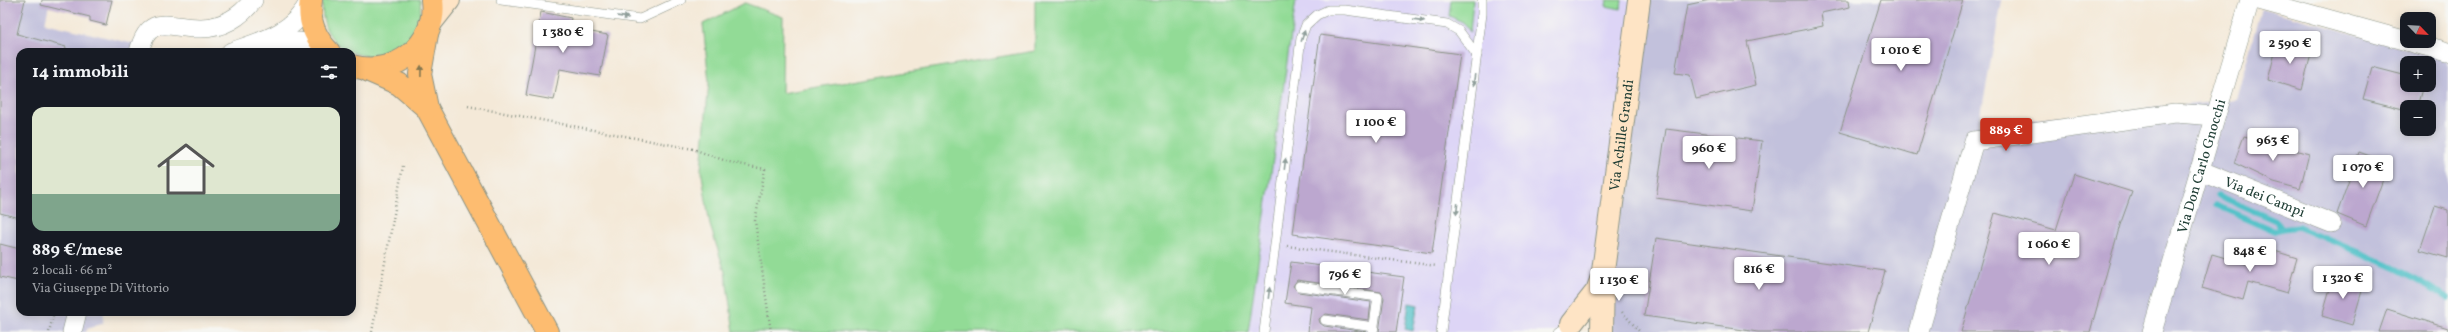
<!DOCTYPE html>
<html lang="it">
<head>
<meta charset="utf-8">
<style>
  body { margin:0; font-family:Vollkorn,serif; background:#242831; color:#f1f3f6; height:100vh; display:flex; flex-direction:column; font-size:15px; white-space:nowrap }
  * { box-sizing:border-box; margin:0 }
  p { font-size:13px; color:#9ea1a6 }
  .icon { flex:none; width:22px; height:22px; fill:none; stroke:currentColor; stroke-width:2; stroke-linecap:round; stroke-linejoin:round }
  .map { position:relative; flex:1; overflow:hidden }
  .sheet { position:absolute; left:16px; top:48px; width:340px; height:268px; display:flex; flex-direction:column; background:#171b24; border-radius:12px; box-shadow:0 2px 10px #0003 }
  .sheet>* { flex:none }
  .needle { width:26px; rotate:115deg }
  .tools { position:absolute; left:2400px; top:12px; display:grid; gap:8px }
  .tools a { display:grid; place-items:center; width:36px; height:36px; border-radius:8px; background:#171b24; box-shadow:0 2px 10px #0003; font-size:20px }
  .price { position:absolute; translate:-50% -34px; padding:0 9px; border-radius:4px; background:#fff; color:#222; font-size:13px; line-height:26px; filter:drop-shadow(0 1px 2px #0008) }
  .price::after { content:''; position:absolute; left:50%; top:24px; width:12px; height:9px; margin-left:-6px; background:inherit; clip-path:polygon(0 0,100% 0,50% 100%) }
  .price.on { background:#c8321e; color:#fff }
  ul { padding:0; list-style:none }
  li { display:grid; align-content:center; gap:8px; height:212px; padding:0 16px }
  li+li { border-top:1px solid #363941 }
  li span { display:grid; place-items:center; height:124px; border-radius:12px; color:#555 }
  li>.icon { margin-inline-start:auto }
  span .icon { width:72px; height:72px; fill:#fffc; stroke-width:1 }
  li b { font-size:17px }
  h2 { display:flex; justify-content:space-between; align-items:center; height:48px; padding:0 16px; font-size:17px }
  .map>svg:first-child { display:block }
</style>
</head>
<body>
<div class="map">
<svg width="2448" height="332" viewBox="0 0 2448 332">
  <rect width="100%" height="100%" fill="#f6f6f2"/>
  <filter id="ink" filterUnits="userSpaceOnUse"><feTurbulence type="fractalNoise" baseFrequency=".025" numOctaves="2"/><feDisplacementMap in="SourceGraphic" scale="8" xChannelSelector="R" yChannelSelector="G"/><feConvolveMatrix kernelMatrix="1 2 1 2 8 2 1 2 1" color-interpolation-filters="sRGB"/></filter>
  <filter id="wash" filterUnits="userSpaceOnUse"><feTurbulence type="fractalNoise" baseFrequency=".012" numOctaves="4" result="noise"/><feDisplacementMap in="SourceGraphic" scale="16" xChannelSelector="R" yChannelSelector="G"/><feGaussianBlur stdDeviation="0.9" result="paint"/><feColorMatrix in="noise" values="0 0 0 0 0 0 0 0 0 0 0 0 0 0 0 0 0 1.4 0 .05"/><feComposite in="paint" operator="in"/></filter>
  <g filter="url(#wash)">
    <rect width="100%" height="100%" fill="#f4e9d8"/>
    <polygon fill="#ddd5f6" points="1296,0 1635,0 1600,272 1557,332 1248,332"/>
    <g fill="#c2c1dc" fill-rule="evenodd">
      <polygon points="0,0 50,0 45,23 130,43 143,38 139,52 20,52 20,312 104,312 103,323 87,329 86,332 0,332"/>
      <path d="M 1643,0 L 2002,0 L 1979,125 L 2236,100 L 2261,8 L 2448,60 L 2448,332 L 1607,332 ZM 2407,63 L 2429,63 L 2429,85 L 2407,85 ZM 2407,107 L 2429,107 L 2429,129 L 2407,129 Z"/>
    </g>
    <g fill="#92db96" stroke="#588c65">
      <path d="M 323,0 L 420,0 C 429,75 313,74 323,0 Z"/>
      <polygon points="1035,0 1296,0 1248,332 734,332 725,272 710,225 701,169 709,82 703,24 745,3 783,17 782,93 1035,51"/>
      <polygon points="1451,0 1473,0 1470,32 1463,22 1449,16"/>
      <polygon points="1607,0 1622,0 1621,9 1606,6"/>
    </g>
    <polygon fill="#54c2c9" stroke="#3a807e" points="1409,303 1418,305 1413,331 1405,329"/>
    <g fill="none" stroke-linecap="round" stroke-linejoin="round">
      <g stroke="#54c2c9" stroke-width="5.5">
        <path d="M 2217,195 L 2276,221 L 2282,229 L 2298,227 C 2349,249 2402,267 2448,298"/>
        <polyline points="2216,205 2275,231 2282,229"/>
      </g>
    </g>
    <g id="blocks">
      <g fill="#bca7cf">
        <polygon points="0,0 25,0 17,34 66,47 65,52 20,52 20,218 0,213"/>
        <polygon points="42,0 112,0 106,25 90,21 90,17 41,5"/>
        <polygon points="1710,0 1849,0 1850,7 1821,13 1823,26 1747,41 1756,85 1696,99 1690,75 1675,73 1687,5"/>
        <polygon points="1881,0 1963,0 1917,155 1840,132"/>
        <polygon points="541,12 571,18 569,28 608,35 600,76 560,69 554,100 526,95"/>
        <polygon points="1320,35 1460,54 1432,253 1293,234"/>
        <polygon points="2278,41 2312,50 2302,90 2268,80"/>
        <polygon points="2372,67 2407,76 2407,85 2423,85 2417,107 2407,107 2407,110 2363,99"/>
        <polygon points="1666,129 1762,141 1752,211 1656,198"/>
        <polygon points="2244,136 2309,154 2300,189 2274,182 2234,163"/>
        <polygon points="2359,152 2389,163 2366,226 2337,214"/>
        <polygon points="2074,174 2132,192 2120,225 2090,332 1961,332 1995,213 2056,230"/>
        <polygon points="2435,206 2448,210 2448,258 2420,250"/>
        <polygon points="1656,238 1885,271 1868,332 1758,332 1644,316"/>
        <polygon points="0,244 20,249 18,281 0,277"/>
        <polygon points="2259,246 2297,258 2287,293 2248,282 2243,300 2202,288 2212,254 2253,266"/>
        <polygon points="1291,262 1404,277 1396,332 1379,332 1384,298 1381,292 1297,280 1293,286 1298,292 1371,302 1369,320 1326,314 1319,319 1320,323 1324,326 1367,332 1308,332 1311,307 1285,303"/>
        <polygon points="2334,275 2364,284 2352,325 2322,316"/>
        <polygon points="2387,309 2448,328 2448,332 2379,332"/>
      </g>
    </g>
  </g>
  <g filter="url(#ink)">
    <use href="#blocks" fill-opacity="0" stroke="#8a9386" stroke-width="1"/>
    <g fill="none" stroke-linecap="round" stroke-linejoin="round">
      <defs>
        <g id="lane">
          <polyline points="501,0 640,19 681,0"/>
          <polyline points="1299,286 1378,297 1373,332"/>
          <polyline points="1325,320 1374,327"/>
          <polyline points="1264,332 1301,38 1306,25 1317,15 1328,10 1345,10 1447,24 1459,31 1477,55"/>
          <polyline points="1441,332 1482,14 1482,0"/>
          <polyline points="1558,332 1564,329"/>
        </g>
        <g id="street">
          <polyline points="2259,0 2407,41"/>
          <polyline points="2407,41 2448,52"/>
          <polyline points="268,42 300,42 328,52"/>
          <path d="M 139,52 C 149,11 170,29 201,28 C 222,28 241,17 253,0"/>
          <path d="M 231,52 C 263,41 295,33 310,0"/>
          <path id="s1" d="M 2199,170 L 2331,223"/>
          <polyline points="72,332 77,312"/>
          <polyline points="1919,332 1974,141 2175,113 2215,116"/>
          <path id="s2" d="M 2152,332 L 2250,0"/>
        </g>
        <g id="secondary">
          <polyline points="430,24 449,0"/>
          <polyline points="1571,324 1597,291 1601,280"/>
          <path id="s3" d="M 1602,332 L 1603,271 L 1639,0"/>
        </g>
        <g id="primary">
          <path d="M 311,0 C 308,20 315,38 329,52"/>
          <polyline points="427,34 420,74 427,108 547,332"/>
          <path d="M 352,66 C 394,78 438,45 432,0"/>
          <polyline points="367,70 399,84 427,108"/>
        </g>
      </defs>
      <use href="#lane" stroke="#8a9386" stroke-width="10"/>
      <use href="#street" stroke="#8a9386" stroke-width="20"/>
      <use href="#secondary" stroke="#8a9386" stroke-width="24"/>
      <use href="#primary" stroke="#8a9386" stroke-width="24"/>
      <g stroke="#8a9386" stroke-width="2.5" stroke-dasharray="1 3" stroke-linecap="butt">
        <polyline points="116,52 117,49 121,50"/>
        <polyline points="468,106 693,149 729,162 765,169 755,221 771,332"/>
        <polyline points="1287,246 1437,266"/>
        <polyline points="1622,312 1640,332"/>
        <polyline points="49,332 54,312"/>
        <polyline points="372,332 403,166"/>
      </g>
      <use href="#lane" stroke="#fff" stroke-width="9"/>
      <use href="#street" stroke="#fff" stroke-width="19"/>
      <use href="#secondary" stroke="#fee4c5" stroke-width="22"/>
      <use href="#primary" stroke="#fdbc6f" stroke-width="22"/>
    </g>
    <defs><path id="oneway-solid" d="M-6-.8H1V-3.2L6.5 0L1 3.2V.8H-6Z"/></defs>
    <g fill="#8f9e9a">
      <use href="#oneway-solid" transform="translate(623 17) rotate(8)"/>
      <use href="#oneway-solid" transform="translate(1419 20) rotate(8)"/>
      <use href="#oneway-solid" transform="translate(1303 36) rotate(-72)"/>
      <use href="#oneway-solid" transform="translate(1474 80) rotate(98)"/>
      <use href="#oneway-solid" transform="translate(1285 164) rotate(-83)"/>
      <use href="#oneway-solid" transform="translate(1457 209) rotate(97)"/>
      <use href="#oneway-solid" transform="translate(1269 293) rotate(-83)"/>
    </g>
    <use fill="#83764f" href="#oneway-solid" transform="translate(421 71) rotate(-89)"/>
  </g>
  <g text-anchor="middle" stroke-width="3" stroke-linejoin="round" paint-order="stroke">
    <g font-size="14" fill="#1f3d34" stroke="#f6f6f2">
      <text dy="5" stroke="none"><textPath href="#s3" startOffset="198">Via Achille Grandi</textPath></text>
      <text dy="5" stroke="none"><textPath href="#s2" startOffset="173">Via Don Carlo Gnocchi</textPath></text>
      <text dy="5" stroke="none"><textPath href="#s1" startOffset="71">Via dei Campi</textPath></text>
    </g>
  </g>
</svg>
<div class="tools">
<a><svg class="needle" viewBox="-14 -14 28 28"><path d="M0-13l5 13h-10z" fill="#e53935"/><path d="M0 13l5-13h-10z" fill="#9ea1a6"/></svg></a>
<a>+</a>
<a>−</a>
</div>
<b class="price" style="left:563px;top:54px">1 380 €</b>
<b class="price" style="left:2290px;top:65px">2 590 €</b>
<b class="price" style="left:1901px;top:72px">1 010 €</b>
<b class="price" style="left:1376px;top:144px">1 100 €</b>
<b class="price on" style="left:2006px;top:152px">889 €</b>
<b class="price" style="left:2273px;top:162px">963 €</b>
<b class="price" style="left:1709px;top:170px">960 €</b>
<b class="price" style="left:2363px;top:189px">1 070 €</b>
<b class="price" style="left:2049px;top:266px">1 060 €</b>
<b class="price" style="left:2250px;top:273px">848 €</b>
<b class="price" style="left:1759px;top:291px">816 €</b>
<b class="price" style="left:1345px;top:296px">796 €</b>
<b class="price" style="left:2343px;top:300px">1 320 €</b>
<b class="price" style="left:1619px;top:302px">1 130 €</b>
<section class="sheet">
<h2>14 immobili<svg class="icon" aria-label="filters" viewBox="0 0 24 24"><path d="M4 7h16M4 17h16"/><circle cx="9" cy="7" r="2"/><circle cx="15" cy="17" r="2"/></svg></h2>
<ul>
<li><span style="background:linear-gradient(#dfe7d0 70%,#7fa58c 0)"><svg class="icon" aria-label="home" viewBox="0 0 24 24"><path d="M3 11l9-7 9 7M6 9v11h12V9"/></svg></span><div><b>889 €/mese</b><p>2 locali · 66 m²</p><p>Via Giuseppe Di Vittorio</p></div></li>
</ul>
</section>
</div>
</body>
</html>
